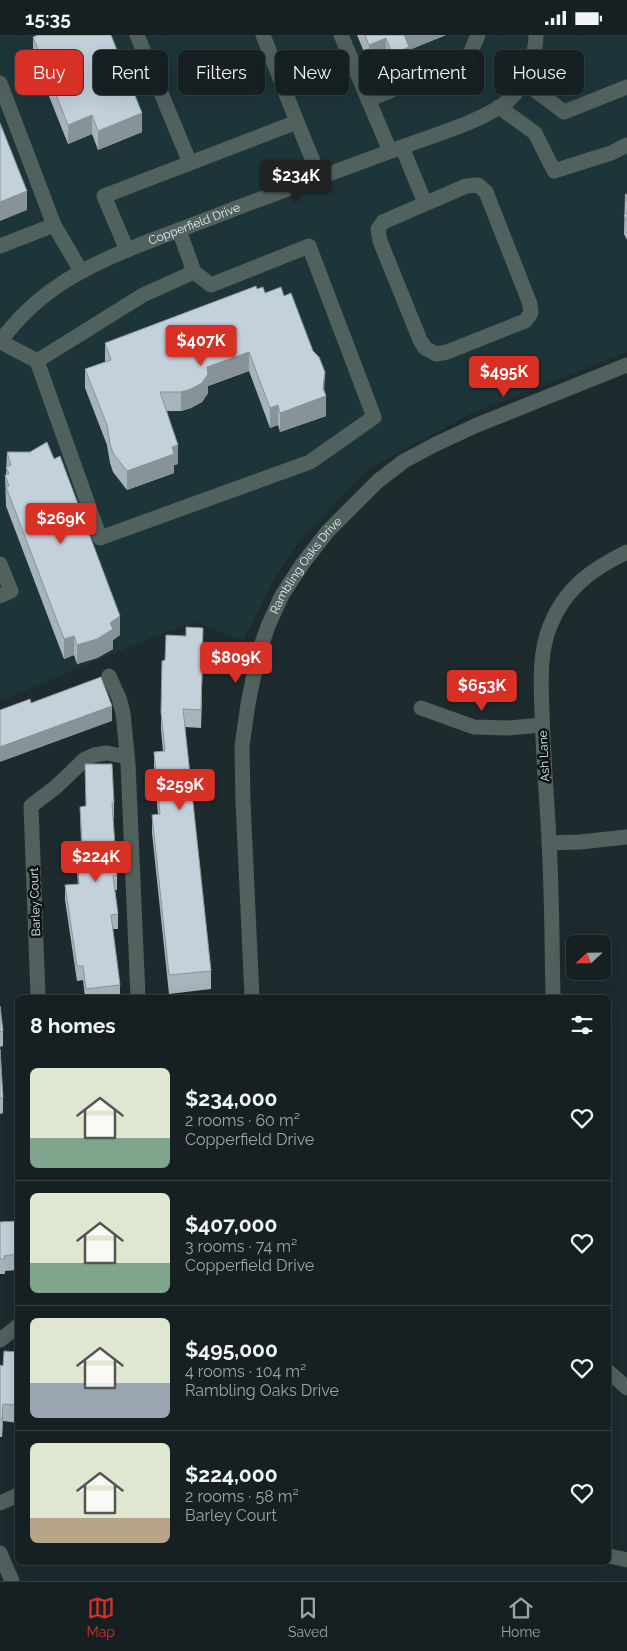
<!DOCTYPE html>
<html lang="en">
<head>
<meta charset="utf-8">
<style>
  body { margin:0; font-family:Raleway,sans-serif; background:#232d2f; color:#f1f3f6; height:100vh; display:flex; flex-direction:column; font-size:19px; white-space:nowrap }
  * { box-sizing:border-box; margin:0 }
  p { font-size:16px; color:#9ea3a5 }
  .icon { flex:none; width:28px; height:28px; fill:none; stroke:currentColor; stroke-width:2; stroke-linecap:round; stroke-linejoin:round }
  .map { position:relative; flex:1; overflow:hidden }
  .side { position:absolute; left:15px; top:960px; width:596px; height:570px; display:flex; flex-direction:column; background:#162022; border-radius:8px; box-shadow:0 5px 20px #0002,0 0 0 1px #353e40 }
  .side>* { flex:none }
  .hud { position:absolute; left:15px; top:15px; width:598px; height:45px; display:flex; gap:10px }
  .needle { width:32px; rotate:248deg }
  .controls { position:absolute; left:566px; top:900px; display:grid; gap:10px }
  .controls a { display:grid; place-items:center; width:45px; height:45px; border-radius:8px; background:#162022; box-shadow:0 5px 20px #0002,0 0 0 1px #353e40; font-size:25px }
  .price { position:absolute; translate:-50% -42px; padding:0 11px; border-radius:5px; background:#d93025; color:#fff; font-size:16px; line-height:32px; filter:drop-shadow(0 1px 2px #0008) }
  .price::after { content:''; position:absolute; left:50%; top:30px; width:15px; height:11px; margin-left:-8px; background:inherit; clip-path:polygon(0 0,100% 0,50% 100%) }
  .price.current { background:#222; color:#fff }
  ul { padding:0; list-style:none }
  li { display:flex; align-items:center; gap:15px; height:125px; padding:0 15px }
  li+li { border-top:1px solid #353e40 }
  li span { display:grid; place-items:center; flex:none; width:140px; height:100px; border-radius:8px; color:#555 }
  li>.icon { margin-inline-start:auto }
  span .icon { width:60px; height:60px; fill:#fffc; stroke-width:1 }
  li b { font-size:21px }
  h2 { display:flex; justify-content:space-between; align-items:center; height:60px; padding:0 15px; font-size:21px }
  .pill { padding:0 18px; border-radius:8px; background:#162022; box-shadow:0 5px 20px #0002,0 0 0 1px #353e40; font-size:18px; line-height:45px }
  .pill.current { background:#d93025; color:#fff }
  .status { display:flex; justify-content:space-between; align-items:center; height:35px; padding:0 25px; background:#162022; direction:ltr }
  .status svg { height:14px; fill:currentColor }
  .tab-bar { display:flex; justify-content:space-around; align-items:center; height:70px; border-top:1px solid #353e40; background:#162022; font-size:14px; color:#9ea3a5 }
  .tab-bar a { display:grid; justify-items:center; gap:2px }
  .tab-bar .current { color:#d93025 }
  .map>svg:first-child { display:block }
</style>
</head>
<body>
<div class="status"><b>15:35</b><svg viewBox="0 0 49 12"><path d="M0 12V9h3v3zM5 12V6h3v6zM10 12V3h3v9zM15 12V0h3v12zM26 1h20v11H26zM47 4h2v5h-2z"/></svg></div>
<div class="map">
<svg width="627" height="1546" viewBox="0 0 627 1546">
  <rect width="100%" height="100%" fill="#1d2b2e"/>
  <polygon fill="#1d3539" points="0,0 627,0 627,317 470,379 368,434 298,508 275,542 243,606 194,587 148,604 0,666"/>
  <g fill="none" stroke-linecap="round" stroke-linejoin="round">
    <g stroke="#51615e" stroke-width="15">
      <polyline points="137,0 190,128"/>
      <polyline points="263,0 297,87"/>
      <polyline points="341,0 390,116"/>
      <polyline points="523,46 564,77 627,52"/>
      <polyline points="0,48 54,190 81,236"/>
      <polyline points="368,65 468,23 478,0"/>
      <polyline points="499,72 535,98 554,136 611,118 627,110"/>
      <polyline points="402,112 425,168"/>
      <polygon points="478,150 486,157 530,269 531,278 525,286 447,317 436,319 425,313 420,305 380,206 378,194 383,187 466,151"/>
      <polyline points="0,211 54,190"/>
      <polyline points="127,215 104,161 297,87 320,143"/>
      <path id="s1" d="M 0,307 C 38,254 88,230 147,207 C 178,195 209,184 239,172 C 294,152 348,132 402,112 C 434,100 484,86 509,65 C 525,51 536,20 536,0"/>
      <polyline points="1,307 37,326 100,503 310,427 374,382 309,211 211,250 194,237 179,195"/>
      <polyline points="37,326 143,260 194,237"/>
      <polyline points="0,529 11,556 0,561"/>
      <polyline points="109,641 119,663 123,678 128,729 138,962"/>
      <polyline points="421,673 474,692 508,693 542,690"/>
      <polyline points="549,808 580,807 627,802"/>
      <polyline points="38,962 31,771 57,751 85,724 94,720 107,718 127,722"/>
      <path id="s2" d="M 252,962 L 243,767 L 242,711 L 248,669 L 258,620 L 268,591 L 282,560 L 303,528 L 328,496 L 378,446 L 404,426 L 436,409 L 477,390 L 627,330"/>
      <path d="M 553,962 C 552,911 552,858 549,807 C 547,763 543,720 542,677 C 541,649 539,618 550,591 C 565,553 592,534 627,517"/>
      <polyline points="0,1305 18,1291"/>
      <polyline points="609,1337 627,1353"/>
      <polyline points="0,1468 18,1460"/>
      <polyline points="0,1518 12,1546"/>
      <polyline points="609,1521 627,1525"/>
    </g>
  </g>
  <g fill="#a8b4bc">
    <polygon points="357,0 446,0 409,15 409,32 392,38 386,23 369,29"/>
    <polygon points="33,2 142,97 98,115 92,99 68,109 33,21"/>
    <polygon points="627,159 627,205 624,199 625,160"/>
    <polygon points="257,254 265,258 284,261 325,358 326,381 280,397 278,390 270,393 249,336 208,351 208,358 202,367 191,373 181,376 167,376 178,429 174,430 174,438 127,455 113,437 110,428 107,410 85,353 85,334 105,327 105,308"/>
    <polygon points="7,417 120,600 113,605 113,614 97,623 77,629 74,620 64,624 6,471 5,440 6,440"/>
    <polygon points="203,611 201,693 185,692 211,936 211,954 169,959 152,798 152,780 158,779 154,735 154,717 163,716 161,695 161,677"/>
    <polygon points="85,729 114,768 114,783 113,783 117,840 117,855 115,855 118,879 118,894 113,894 120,950 120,962 85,962 83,945 77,946 65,865 65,850 78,849 76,824 76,809 81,809 80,772 86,771"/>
    <polygon points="0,971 3,996 3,1011 0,1012"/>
    <polygon points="0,1014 3,1063 3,1078 0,1079"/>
    <polygon points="18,1186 18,1235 5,1236 5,1239 0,1239 0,1187"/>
    <polygon points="18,1317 18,1388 3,1386 2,1402 0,1402 0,1330 3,1331"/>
  </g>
  <g fill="#889299">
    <polygon points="404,0 446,0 409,15 409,32 392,38 392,19"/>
    <polygon points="386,3 386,23 369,29 369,10"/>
    <polygon points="142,78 142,97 98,115 98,96"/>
    <polygon points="92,80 92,99 68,109 68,90"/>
    <polygon points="27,156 27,175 0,186 0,167"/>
    <polygon points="249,317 249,336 208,351 208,358 202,367 191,373 181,376 181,357 207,332"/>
    <polygon points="325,337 324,362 326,361 326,381 280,397 280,378 323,353"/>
    <polygon points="278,370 278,390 270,393 270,373"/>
    <polygon points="178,410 178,429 174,430 174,438 127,455 127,436 172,412"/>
    <polygon points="120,581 120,600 113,605 113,614 97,623 77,629 77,610"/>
    <polygon points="203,593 203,611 201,693 201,675"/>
    <polygon points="74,601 74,620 64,624 64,604"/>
    <polygon points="112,671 112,686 0,727 0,712"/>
    <polygon points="3,1369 3,1386 2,1402 2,1384"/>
  </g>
  <g fill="#c3d1db" stroke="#889299">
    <polygon points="38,0 111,0 142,78 98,96 92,80 68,90 33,2"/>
    <polygon points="365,0 404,0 409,12 392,19 386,3 369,10"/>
    <polygon points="0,88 27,156 0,167"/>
    <polygon points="627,159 627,167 625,160"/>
    <polygon points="627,178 627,186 624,180"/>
    <polygon points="256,251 257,254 263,252 265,258 281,252 284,261 291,258 313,316 319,322 325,337 323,353 326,361 280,378 278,370 270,373 249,317 207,332 208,339 202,348 191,354 181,357 160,357 178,410 172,412 174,419 127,436 113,418 110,409 107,390 85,334 111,325 105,308"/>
    <polygon points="47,407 54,424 60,421 120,581 110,588 113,594 97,604 77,610 74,601 64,604 6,452 9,451 5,440 9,439 6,432 11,430 7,417 30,417"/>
    <polygon points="186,592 203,593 201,675 183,674 211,936 169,940 152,780 160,779 154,717 165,716 161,677 162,626 165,625 166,600 186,601"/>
    <polygon points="101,642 112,671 0,712 0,675 30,664 31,668"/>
    <polygon points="85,729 112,729 114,768 112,768 117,840 113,841 118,879 111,880 120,950 86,954 83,931 77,931 65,850 79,849 76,809 82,809 80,772 86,771"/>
    <polygon points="0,971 3,996 0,997"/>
    <polygon points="0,1014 3,1063 0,1063"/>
    <polygon points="18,1186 18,1219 4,1221 5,1224 0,1224 0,1187"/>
    <polygon points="4,1316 18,1317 18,1370 3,1369 2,1384 0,1384 0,1330 3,1331"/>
  </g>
  <g text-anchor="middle" stroke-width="5" stroke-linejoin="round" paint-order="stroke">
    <g font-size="12" fill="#e1ebec" stroke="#0c1314">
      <text dy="4" stroke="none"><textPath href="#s1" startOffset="231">Copperfield Drive</textPath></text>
      <text dy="4" stroke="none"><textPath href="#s2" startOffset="446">Rambling Oaks Drive</textPath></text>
      <text transform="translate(544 721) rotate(-93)" y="4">Ash Lane</text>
      <text transform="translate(35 867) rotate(-92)" y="4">Barley Court</text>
    </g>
  </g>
</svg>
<div class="controls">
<a><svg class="needle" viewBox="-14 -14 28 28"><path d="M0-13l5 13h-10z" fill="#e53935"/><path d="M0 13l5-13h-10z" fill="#9ea3a5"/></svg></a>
</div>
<b class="price current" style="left:296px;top:167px">$234K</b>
<b class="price" style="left:201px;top:332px">$407K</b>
<b class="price" style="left:504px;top:363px">$495K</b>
<b class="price" style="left:61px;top:510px">$269K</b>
<b class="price" style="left:236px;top:649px">$809K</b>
<b class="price" style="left:482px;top:677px">$653K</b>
<b class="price" style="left:180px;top:776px">$259K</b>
<b class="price" style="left:96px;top:848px">$224K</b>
<div class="hud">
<a class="pill current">Buy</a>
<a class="pill">Rent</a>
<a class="pill">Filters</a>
<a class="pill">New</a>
<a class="pill">Apartment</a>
<a class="pill">House</a>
</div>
<section class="side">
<h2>8 homes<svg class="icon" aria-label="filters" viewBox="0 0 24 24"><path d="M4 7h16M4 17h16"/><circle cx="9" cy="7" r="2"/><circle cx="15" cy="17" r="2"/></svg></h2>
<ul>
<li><span style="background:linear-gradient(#dfe7d0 70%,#7fa58c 0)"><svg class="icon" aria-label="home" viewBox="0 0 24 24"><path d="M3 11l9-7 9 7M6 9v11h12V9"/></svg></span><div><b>$234,000</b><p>2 rooms · 60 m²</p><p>Copperfield Drive</p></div><svg class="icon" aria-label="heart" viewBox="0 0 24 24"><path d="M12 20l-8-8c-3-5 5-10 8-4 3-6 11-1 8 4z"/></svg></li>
<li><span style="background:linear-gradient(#dfe7d0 70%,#7fa58c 0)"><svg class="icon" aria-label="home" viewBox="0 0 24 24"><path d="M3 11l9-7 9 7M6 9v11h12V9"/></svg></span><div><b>$407,000</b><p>3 rooms · 74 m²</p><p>Copperfield Drive</p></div><svg class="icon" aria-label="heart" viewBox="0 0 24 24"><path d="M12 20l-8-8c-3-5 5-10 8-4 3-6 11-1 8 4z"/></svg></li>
<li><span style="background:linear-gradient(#dfe7d0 65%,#9aa5b1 0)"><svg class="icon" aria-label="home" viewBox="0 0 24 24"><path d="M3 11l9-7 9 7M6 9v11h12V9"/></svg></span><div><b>$495,000</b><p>4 rooms · 104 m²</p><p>Rambling Oaks Drive</p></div><svg class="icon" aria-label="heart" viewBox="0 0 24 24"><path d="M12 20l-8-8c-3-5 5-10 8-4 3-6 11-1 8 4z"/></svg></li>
<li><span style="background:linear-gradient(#dfe7d0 75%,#b9a48a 0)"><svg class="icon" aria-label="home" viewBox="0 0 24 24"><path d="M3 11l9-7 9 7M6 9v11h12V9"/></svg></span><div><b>$224,000</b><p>2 rooms · 58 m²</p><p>Barley Court</p></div><svg class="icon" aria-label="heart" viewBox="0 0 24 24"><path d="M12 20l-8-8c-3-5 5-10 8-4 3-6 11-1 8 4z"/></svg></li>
</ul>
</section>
</div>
<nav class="tab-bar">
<a class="current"><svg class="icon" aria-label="map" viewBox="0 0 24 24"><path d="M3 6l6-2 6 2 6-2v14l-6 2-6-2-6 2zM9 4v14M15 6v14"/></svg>Map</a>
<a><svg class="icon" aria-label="saved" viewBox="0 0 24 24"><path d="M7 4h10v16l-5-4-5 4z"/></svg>Saved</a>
<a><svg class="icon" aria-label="home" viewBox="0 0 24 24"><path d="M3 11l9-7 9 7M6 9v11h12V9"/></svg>Home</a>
</nav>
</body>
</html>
